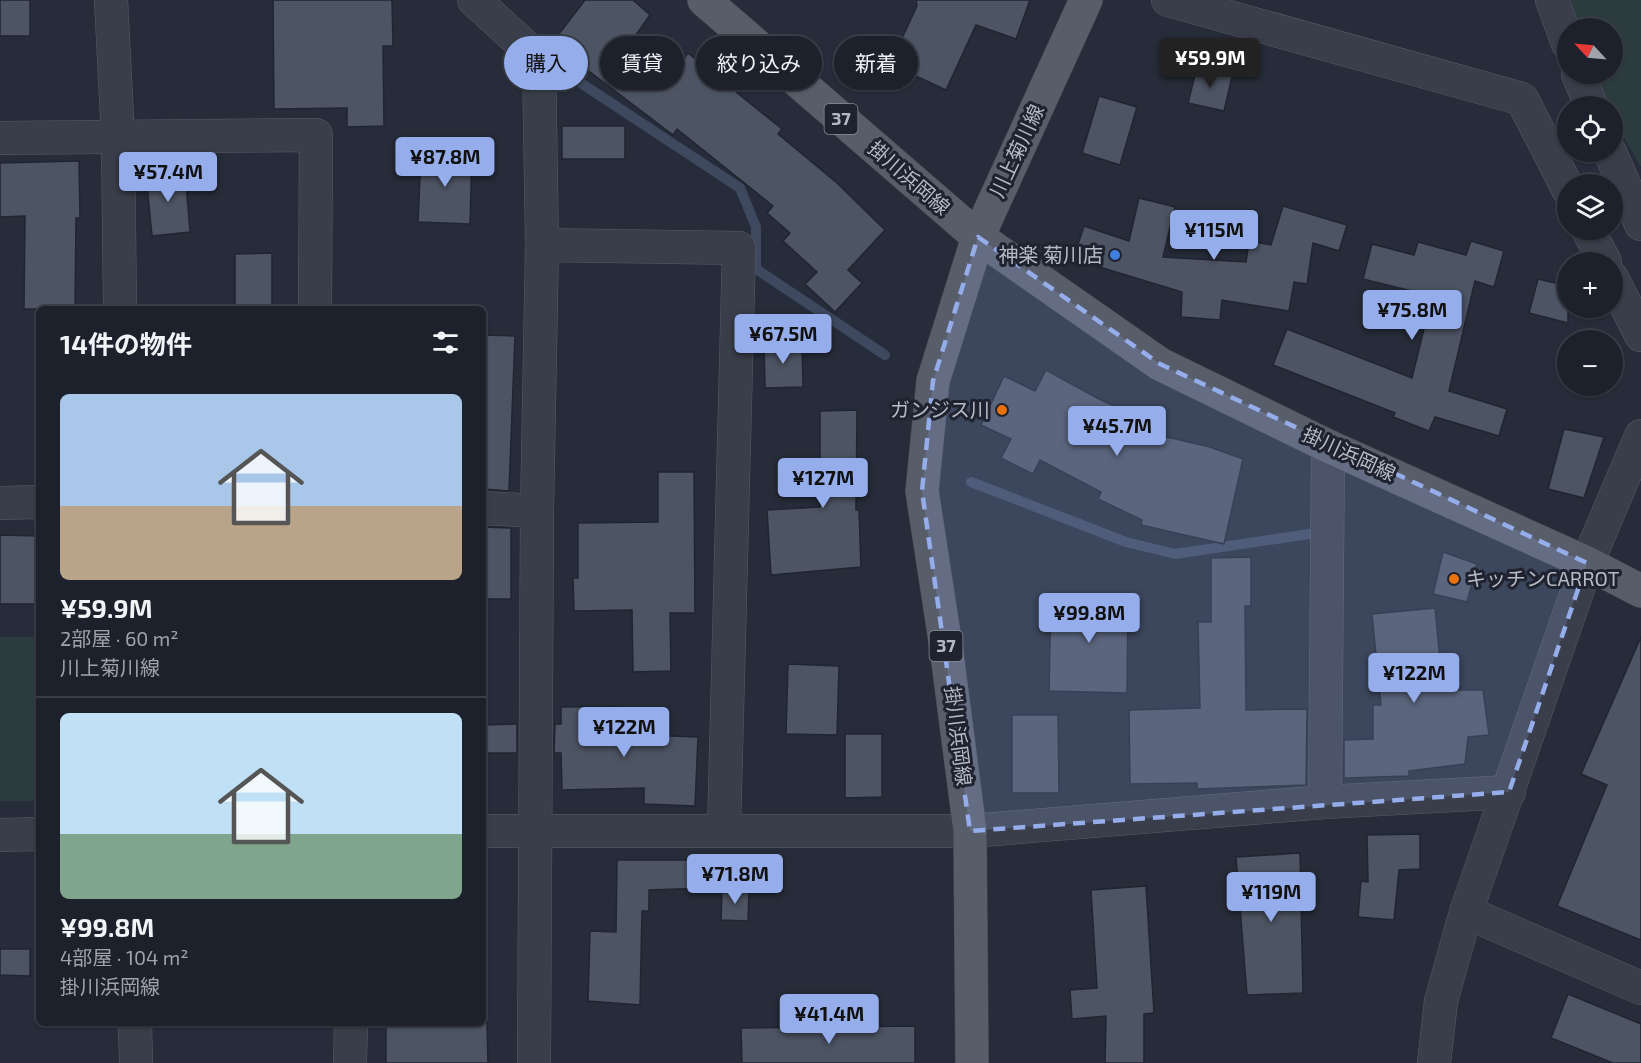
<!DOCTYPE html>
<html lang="ja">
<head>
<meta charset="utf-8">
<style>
  body { margin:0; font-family:"Exo 2","Noto Sans JP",sans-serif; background:#292e37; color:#f1f3f6; height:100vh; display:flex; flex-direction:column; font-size:22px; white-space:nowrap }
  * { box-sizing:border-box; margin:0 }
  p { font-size:20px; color:#a0a3a9 }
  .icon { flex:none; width:33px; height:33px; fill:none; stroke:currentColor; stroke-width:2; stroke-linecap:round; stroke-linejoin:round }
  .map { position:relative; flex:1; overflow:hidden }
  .side { position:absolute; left:36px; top:306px; width:450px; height:720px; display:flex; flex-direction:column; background:#1c212b; border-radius:9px; box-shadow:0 2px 4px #0004,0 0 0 2px #3a3e47 }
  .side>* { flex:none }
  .hud { position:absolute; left:504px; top:36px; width:570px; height:54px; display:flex; gap:12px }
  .needle { width:39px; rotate:296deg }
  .tools { position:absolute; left:1557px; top:18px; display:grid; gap:12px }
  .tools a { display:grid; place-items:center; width:66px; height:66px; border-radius:50%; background:#1c212b; box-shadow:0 2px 4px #0004,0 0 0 2px #3a3e47; font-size:30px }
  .price { position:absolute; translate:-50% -51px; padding:0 14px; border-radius:6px; background:#95adea; color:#111; font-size:20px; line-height:39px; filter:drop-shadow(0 2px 3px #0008) }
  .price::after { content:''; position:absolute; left:50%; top:36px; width:18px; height:14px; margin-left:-9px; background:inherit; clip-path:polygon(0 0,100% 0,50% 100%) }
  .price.active { background:#222; color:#fff }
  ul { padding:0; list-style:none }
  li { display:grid; align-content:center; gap:12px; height:318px; padding:0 24px }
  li+li { border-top:2px solid #3a3e47 }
  li span { display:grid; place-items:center; height:186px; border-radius:9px; color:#555 }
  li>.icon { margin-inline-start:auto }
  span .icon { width:108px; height:108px; fill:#fffc; stroke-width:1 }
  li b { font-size:26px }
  h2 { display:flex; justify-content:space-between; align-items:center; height:72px; padding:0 24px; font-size:26px }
  .pill { padding:0 21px; border-radius:27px; background:#1c212b; box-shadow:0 2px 4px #0004,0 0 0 2px #3a3e47; font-size:21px; line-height:54px }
  .pill.active { background:#95adea; color:#111 }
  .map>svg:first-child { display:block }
</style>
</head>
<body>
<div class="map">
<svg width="1641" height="1063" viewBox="0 0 1641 1063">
  <rect width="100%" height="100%" fill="#262c39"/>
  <g fill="#2c3c3e">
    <polygon points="1571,0 1641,0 1641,167 1613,118 1612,106 1606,106 1587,74 1612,74 1612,28 1577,28"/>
    <rect x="0" y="637" width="39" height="164"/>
  </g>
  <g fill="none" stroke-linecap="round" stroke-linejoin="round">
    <g stroke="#3e4960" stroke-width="10">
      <polyline points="552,64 740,188 756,227 756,269 885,355"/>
      <polyline points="971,482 1126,542 1175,554 1309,534"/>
    </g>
  </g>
  <g fill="#4d5463" stroke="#212531" stroke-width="1.5">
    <rect x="0" y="0" width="30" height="36"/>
    <polygon points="273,0 392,0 393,46 383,46 384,126 347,127 347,108 274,109"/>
    <polygon points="585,0 633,0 650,15 633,39 675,70 688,53 782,129 778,134 837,183 885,230 848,270 862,283 835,312 805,284 817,272 783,241 790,233 767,213 773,206 677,129 673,135 552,43"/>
    <polygon points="916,0 1030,0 1016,39 976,25 946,90 890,64 917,6"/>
    <polygon points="1197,67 1232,77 1224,111 1188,103"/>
    <polygon points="1099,96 1137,107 1120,165 1082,153"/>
    <rect x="562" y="126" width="63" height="33"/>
    <polygon points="421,153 472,154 470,224 418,222"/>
    <polygon points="79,161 80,218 76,218 75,309 24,309 25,216 0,217 0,163"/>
    <polygon points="185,171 190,232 152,236 146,175"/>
    <polygon points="1139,198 1175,207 1163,257 1246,262 1249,241 1271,245 1283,206 1347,225 1339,251 1313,243 1307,284 1294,282 1289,311 1222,300 1220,320 1181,317 1182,292 1073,259 1084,226 1129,241"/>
    <polygon points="1471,241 1504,251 1494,287 1475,281 1449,391 1507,409 1499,436 1435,417 1429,431 1393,417 1395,413 1273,365 1287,329 1412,378 1432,296 1363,279 1372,244 1414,255 1418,242 1466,255"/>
    <polygon points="272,253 272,309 235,309 235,254"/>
    <polygon points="1538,279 1568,286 1568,323 1529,313"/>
    <polygon points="483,335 515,336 509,491 483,489"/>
    <polygon points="764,342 802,342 803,387 765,388"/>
    <polygon points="1046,370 1099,399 1153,424 1149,433 1210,447 1243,459 1224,544 1141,525 1142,520 1098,499 1101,492 1040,460 1033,474 1001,458 1011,439 981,425 1004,376 1035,391"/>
    <polygon points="857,410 856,510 859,510 861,567 771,575 767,510 820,507 820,411"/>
    <polygon points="1564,429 1604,437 1584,498 1548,489"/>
    <polygon points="658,472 694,472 695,613 670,613 671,671 633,672 632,610 574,611 573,578 578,578 578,523 658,522"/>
    <polygon points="483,527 511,528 511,599 483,599"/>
    <polygon points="0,535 39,536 39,604 0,604"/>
    <polygon points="1443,552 1477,564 1467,602 1433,594"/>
    <polygon points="1251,557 1251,606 1245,606 1246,710 1307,709 1306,785 1197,789 1197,783 1130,784 1129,710 1200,708 1198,622 1211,622 1211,558"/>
    <polygon points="1051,596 1128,597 1127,693 1049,691"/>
    <polygon points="1435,608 1443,690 1483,690 1489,735 1468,737 1465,764 1409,771 1409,776 1344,778 1344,740 1373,739 1373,705 1381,705 1372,614"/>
    <polygon points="1641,637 1641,940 1557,906 1607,785 1581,774"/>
    <polygon points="788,664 839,666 837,735 786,734"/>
    <polygon points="618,706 619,734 698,737 695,806 644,804 644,788 562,790 561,753 554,753 555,724 561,724 561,707"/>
    <polygon points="1012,715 1058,715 1059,793 1012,793"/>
    <polygon points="517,724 517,753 484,753 483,725"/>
    <polygon points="845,734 882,734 882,797 845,798"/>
    <polygon points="1420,834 1420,869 1399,870 1394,920 1358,917 1361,881 1368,882 1367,835"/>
    <polygon points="1300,853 1303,993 1247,995 1236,857"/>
    <polygon points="617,860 705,860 706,888 649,890 649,911 642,911 640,1005 588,1001 590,931 616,932"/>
    <polygon points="1146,886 1154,1013 1144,1014 1144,1063 1105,1063 1106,1016 1072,1019 1070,990 1097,988 1091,890"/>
    <polygon points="722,889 749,890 748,921 721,920"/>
    <polygon points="0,949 30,949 30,976 0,975"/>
    <polygon points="1568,994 1641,1024 1641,1063 1613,1063 1551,1038"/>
    <polygon points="386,1023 487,1023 488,1063 386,1063"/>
    <polygon points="915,1026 915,1063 742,1063 741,1028"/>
  </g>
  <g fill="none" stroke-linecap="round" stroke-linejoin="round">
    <defs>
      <g id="minor">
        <polyline points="111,0 118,137 120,309"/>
        <polyline points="474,0 539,59 542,245 537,511 534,1063"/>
        <polyline points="1168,0 1522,99 1568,189"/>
        <polyline points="1552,0 1568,44"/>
        <polyline points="1578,74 1591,106"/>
        <polyline points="0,138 316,135 315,309"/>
        <polyline points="1610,152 1641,224"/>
        <polyline points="1588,230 1605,262"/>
        <polyline points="542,245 739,248 724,830"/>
        <polyline points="1612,278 1641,335"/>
        <polyline points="0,503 39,502"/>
        <polyline points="483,508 537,511"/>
        <polyline points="1325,802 1328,446"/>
        <polyline points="483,831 970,831 1325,802 1509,792"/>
        <polyline points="0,835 39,834"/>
        <polyline points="1466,912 1641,988"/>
        <polyline points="135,1023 136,1063"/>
        <polyline points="350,1063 351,1023"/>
        <polyline points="1434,1063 1441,1001 1466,912 1587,563 1641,436"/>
      </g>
      <g id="major">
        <polyline points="704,0 978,237 1160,364 1328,446 1587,563 1641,591"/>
        <polyline points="972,1063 970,831 946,647 922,491 933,381 978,237 1086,0"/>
      </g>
    </defs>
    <use href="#minor" stroke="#585c68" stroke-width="34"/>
    <use href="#major" stroke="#434753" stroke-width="34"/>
    <use href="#minor" stroke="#3a3e4a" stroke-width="33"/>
    <use href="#major" stroke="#585d6a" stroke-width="33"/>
  </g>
  <path fill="#95adea" fill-opacity="0.2" stroke="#95adea" stroke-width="4.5" stroke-dasharray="12 8" stroke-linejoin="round" d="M 978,237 L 1160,364 L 1587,563 L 1509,792 L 970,831 L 922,491 L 933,381 Z"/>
  <circle fill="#3f7fe0" stroke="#1f232f" stroke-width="2" cx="1115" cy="255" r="6"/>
  <g fill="#e8710a" stroke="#1f232f" stroke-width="2">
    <circle cx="1002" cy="410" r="6"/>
    <circle cx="1454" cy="579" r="6"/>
  </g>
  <g text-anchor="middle" stroke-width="6" stroke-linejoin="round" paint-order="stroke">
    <g fill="#1f232f" stroke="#888d98" stroke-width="1.5">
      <rect x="824.5" y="104" width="33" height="30" rx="4.5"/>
      <rect x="929.5" y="631" width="33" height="30" rx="4.5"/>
    </g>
    <g font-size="18" font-weight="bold" fill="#b5bac5">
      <text x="841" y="125">37</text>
      <text x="946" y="652">37</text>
    </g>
    <g font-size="20" fill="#b5bac5" stroke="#1f232f">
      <text transform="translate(1017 151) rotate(-65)" y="7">川上菊川線</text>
      <text transform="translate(909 178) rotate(41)" y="7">掛川浜岡線</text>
      <text transform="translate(1349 454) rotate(25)" y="7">掛川浜岡線</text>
      <text transform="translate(958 736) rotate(83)" y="7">掛川浜岡線</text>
    </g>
    <g font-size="20" fill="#b5bac5" stroke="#1f232f" text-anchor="end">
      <text x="1103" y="262">神楽 菊川店</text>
      <text x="990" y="417">ガンジス川</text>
      <text x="1466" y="586" text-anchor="start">キッチンCARROT</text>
    </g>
  </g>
</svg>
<div class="tools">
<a><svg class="needle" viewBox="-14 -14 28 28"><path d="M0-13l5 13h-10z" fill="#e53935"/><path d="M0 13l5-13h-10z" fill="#a0a3a9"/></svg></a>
<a><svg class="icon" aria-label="locate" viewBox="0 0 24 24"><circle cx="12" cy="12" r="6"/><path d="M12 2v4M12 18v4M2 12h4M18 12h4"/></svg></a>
<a><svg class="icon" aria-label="layers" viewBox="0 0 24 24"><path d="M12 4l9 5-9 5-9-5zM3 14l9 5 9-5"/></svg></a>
<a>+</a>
<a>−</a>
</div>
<b class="price active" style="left:1210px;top:89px">¥59.9M</b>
<b class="price" style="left:445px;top:188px">¥87.8M</b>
<b class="price" style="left:168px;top:203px">¥57.4M</b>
<b class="price" style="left:1214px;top:261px">¥115M</b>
<b class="price" style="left:1412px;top:341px">¥75.8M</b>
<b class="price" style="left:783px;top:365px">¥67.5M</b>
<b class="price" style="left:1117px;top:457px">¥45.7M</b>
<b class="price" style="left:823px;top:509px">¥127M</b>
<b class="price" style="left:1089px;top:644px">¥99.8M</b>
<b class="price" style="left:1414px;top:704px">¥122M</b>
<b class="price" style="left:624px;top:758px">¥122M</b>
<b class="price" style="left:735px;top:905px">¥71.8M</b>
<b class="price" style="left:1271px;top:923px">¥119M</b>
<b class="price" style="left:829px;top:1045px">¥41.4M</b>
<div class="hud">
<a class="pill active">購入</a>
<a class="pill">賃貸</a>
<a class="pill">絞り込み</a>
<a class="pill">新着</a>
</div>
<section class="side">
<h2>14件の物件<svg class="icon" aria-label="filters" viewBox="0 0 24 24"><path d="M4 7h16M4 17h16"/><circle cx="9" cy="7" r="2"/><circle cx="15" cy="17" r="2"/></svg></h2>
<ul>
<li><span style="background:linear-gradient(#a9c7e8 60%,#b9a48a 0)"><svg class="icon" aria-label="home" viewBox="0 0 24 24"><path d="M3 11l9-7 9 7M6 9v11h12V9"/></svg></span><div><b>¥59.9M</b><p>2部屋 · 60 m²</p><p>川上菊川線</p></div></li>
<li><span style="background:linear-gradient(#bfe0f5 65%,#7fa58c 0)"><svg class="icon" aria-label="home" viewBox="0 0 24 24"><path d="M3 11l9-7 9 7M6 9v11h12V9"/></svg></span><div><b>¥99.8M</b><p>4部屋 · 104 m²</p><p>掛川浜岡線</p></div></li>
</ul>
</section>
</div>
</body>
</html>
